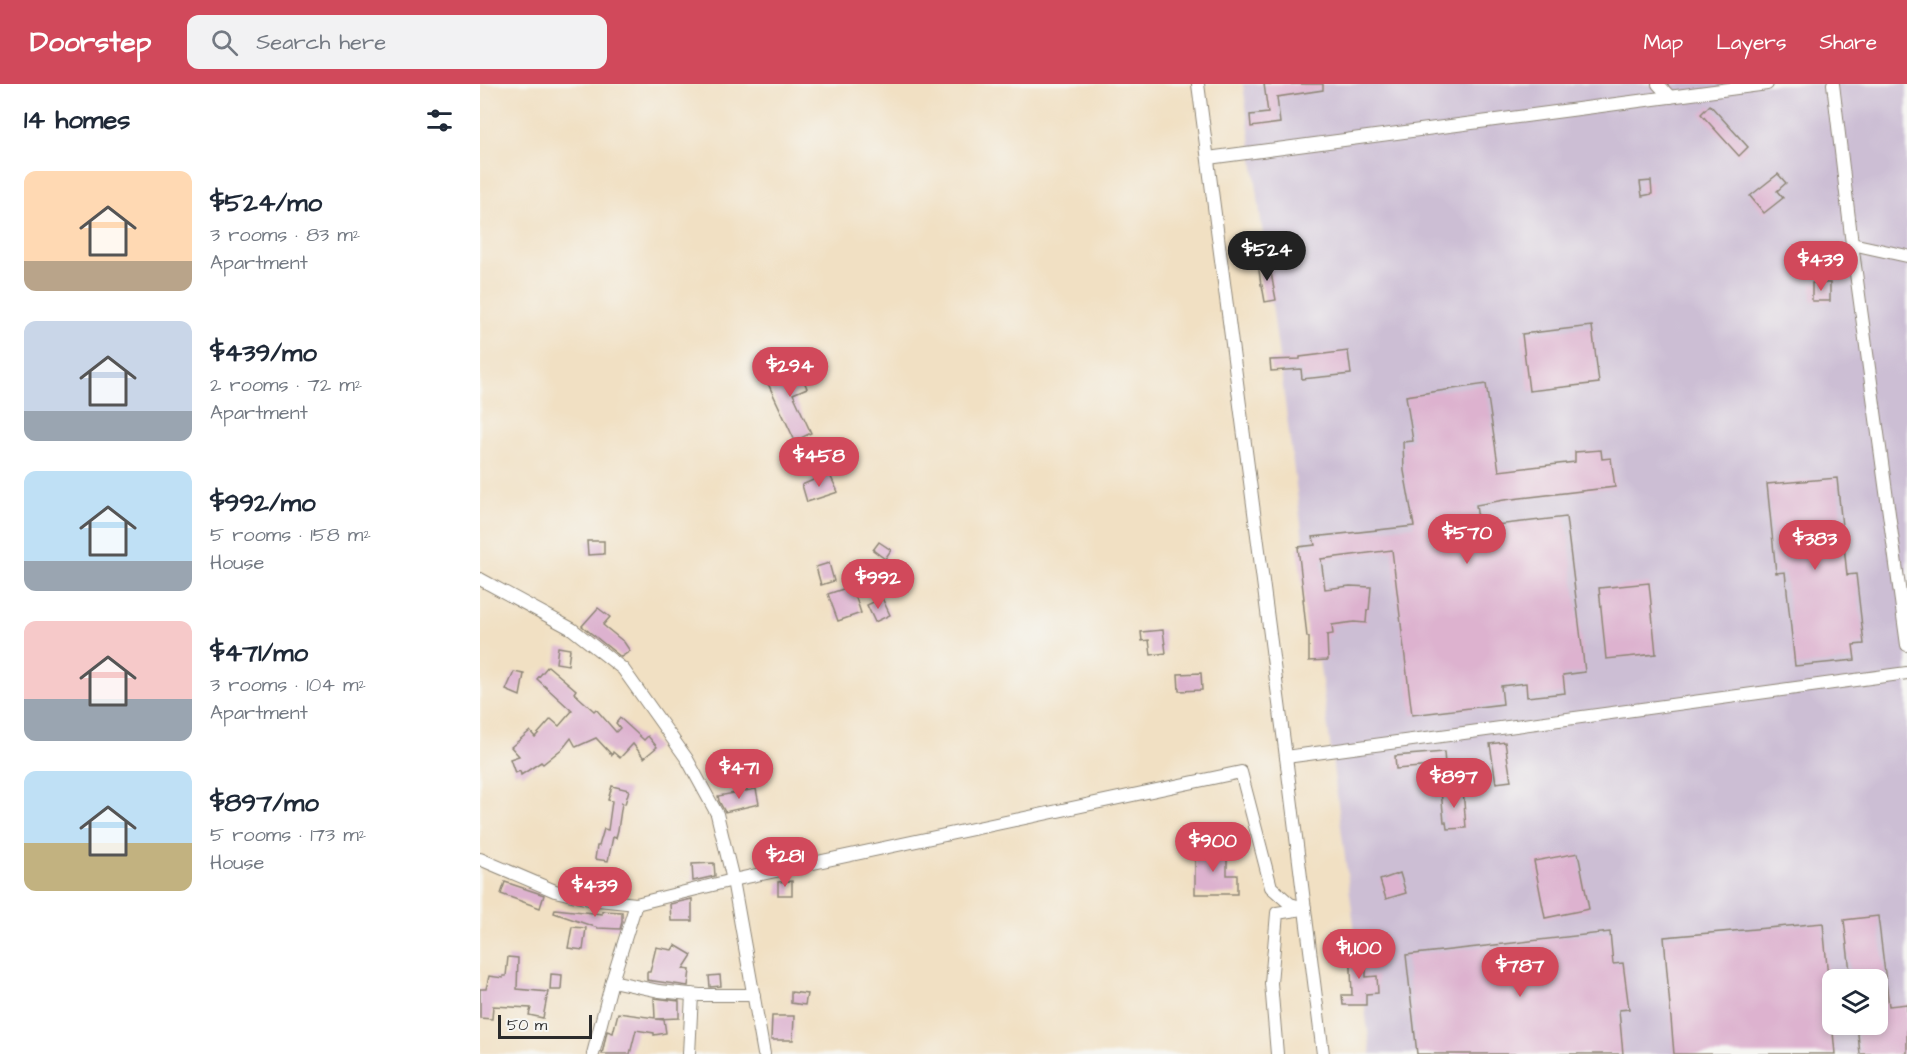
<!DOCTYPE html>
<html lang="en">
<head>
<meta charset="utf-8">
<style>
  body { margin:0; font-family:"Architects Daughter",sans-serif; background:#f2f2f3; color:#1f2937; height:100vh; display:flex; flex-direction:column; font-size:22px; white-space:nowrap }
  * { box-sizing:border-box; margin:0 }
  p { font-size:20px; color:#747a83 }
  .icon { flex:none; width:33px; height:33px; fill:none; stroke:currentColor; stroke-width:2; stroke-linecap:round; stroke-linejoin:round }
  .map { position:relative; flex:1; overflow:hidden }
  .panel { display:flex; flex-direction:column; background:#fff; width:480px }
  .panel>* { flex:none }
  .fabs { position:absolute; left:1342px; top:885px; display:grid; gap:12px }
  .fabs a { display:grid; place-items:center; width:66px; height:66px; border-radius:12px; background:#fff; box-shadow:0 3px 9px #0003; font-size:30px }
  .scale { position:absolute; left:18px; bottom:15px; width:94px; box-sizing:border-box; padding-left:6px; border:3px solid #2b2b2b; border-top:0; font-size:16px; line-height:21px; white-space:nowrap; color:#2b2b2b; -webkit-text-stroke:4px #f6f6f2; paint-order:stroke }
  .price { position:absolute; translate:-50% -51px; padding:0 14px; border-radius:21px; background:#d1495b; color:#fff; font-size:20px; line-height:39px; filter:drop-shadow(0 2px 3px #0008) }
  .price::after { content:''; position:absolute; left:50%; top:36px; width:18px; height:14px; margin-left:-9px; background:inherit; clip-path:polygon(0 0,100% 0,50% 100%) }
  .price.active { background:#222; color:#fff }
  ul { padding:0; list-style:none }
  li { display:flex; align-items:center; gap:18px; height:150px; padding:0 24px }
  li span { display:grid; place-items:center; flex:none; width:168px; height:120px; border-radius:12px; color:#555 }
  li>.icon { margin-inline-start:auto }
  span .icon { width:72px; height:72px; fill:#fffc; stroke-width:1 }
  li b { font-size:26px }
  h2 { display:flex; justify-content:space-between; align-items:center; height:72px; padding:0 24px; font-size:26px }
  header { display:flex; align-items:center; gap:36px; box-sizing:border-box; height:84px; padding:0 30px; background:#d1495b; color:#fff }
  header strong { font-size:28px }
  nav { display:flex; gap:33px; margin-inline-start:auto; font-size:21px }
  .search { width:420px; height:54px; background:#f2f2f3; display:flex; align-items:center; gap:15px; box-sizing:border-box; padding:0 21px; border-radius:12px; color:#747a83; font-size:22px }
  main { display:flex; flex:1; min-height:0 }
  .map>svg:first-child { display:block }
</style>
</head>
<body>
<header>
<strong>Doorstep</strong>
<div class="search"><svg class="icon" aria-label="search" viewBox="0 0 24 24"><circle cx="10" cy="10" r="6"/><path d="M15 15l6 6"/></svg>Search here</div>
<nav><a>Map</a><a>Layers</a><a>Share</a></nav>
</header>
<main>
<section class="panel">
<h2>14 homes<svg class="icon" aria-label="filters" viewBox="0 0 24 24"><path d="M4 7h16M4 17h16"/><circle cx="9" cy="7" r="2"/><circle cx="15" cy="17" r="2"/></svg></h2>
<ul>
<li><span style="background:linear-gradient(#ffd9b3 75%,#b9a48a 0)"><svg class="icon" aria-label="home" viewBox="0 0 24 24"><path d="M3 11l9-7 9 7M6 9v11h12V9"/></svg></span><div><b>$524/mo</b><p>3 rooms · 83 m²</p><p>Apartment</p></div></li>
<li><span style="background:linear-gradient(#c9d6e8 75%,#9aa5b1 0)"><svg class="icon" aria-label="home" viewBox="0 0 24 24"><path d="M3 11l9-7 9 7M6 9v11h12V9"/></svg></span><div><b>$439/mo</b><p>2 rooms · 72 m²</p><p>Apartment</p></div></li>
<li><span style="background:linear-gradient(#bfe0f5 75%,#9aa5b1 0)"><svg class="icon" aria-label="home" viewBox="0 0 24 24"><path d="M3 11l9-7 9 7M6 9v11h12V9"/></svg></span><div><b>$992/mo</b><p>5 rooms · 158 m²</p><p>House</p></div></li>
<li><span style="background:linear-gradient(#f6c9c9 65%,#9aa5b1 0)"><svg class="icon" aria-label="home" viewBox="0 0 24 24"><path d="M3 11l9-7 9 7M6 9v11h12V9"/></svg></span><div><b>$471/mo</b><p>3 rooms · 104 m²</p><p>Apartment</p></div></li>
<li><span style="background:linear-gradient(#bfe0f5 60%,#c2b280 0)"><svg class="icon" aria-label="home" viewBox="0 0 24 24"><path d="M3 11l9-7 9 7M6 9v11h12V9"/></svg></span><div><b>$897/mo</b><p>5 rooms · 173 m²</p><p>House</p></div></li>
</ul>
</section>
<div class="map">
<svg width="1427" height="970" viewBox="0 0 1427 970">
  <rect width="100%" height="100%" fill="#f6f6f2"/>
  <filter id="ink" filterUnits="userSpaceOnUse"><feTurbulence type="fractalNoise" baseFrequency=".0167" numOctaves="2"/><feDisplacementMap in="SourceGraphic" scale="12" xChannelSelector="R" yChannelSelector="G"/><feConvolveMatrix kernelMatrix="1 2 1 2 8 2 1 2 1" color-interpolation-filters="sRGB"/></filter>
  <filter id="wash" filterUnits="userSpaceOnUse"><feTurbulence type="fractalNoise" baseFrequency=".008" numOctaves="4" result="noise"/><feDisplacementMap in="SourceGraphic" scale="24" xChannelSelector="R" yChannelSelector="G"/><feGaussianBlur stdDeviation="1.35" result="paint"/><feColorMatrix in="noise" values="0 0 0 0 0 0 0 0 0 0 0 0 0 0 0 0 0 1.4 0 .05"/><feComposite in="paint" operator="in"/></filter>
  <g filter="url(#wash)">
    <rect width="100%" height="100%" fill="#f1e0c3"/>
    <path fill="#ccbed4" fill-rule="evenodd" d="M 763,0 L 1427,0 L 1427,970 L 891,970 ZM 1353,896 L 1398,896 L 1398,940 L 1353,940 Z"/>
    <g id="blocks">
      <g fill="#ddb2cf">
        <polygon points="784,0 843,0 843,6 797,13 800,39 771,43 770,31 788,29"/>
        <polygon points="1230,21 1268,63 1259,72 1221,30"/>
        <polygon points="1298,90 1306,99 1297,107 1303,114 1284,129 1270,112"/>
        <polygon points="1171,97 1172,110 1162,112 1160,98"/>
        <polygon points="789,178 796,216 785,218 782,201 781,201 778,179"/>
        <rect x="1332" y="199" width="18" height="18"/>
        <polygon points="1112,242 1119,299 1049,307 1042,250"/>
        <polygon points="868,267 871,290 822,295 821,285 791,287 790,276 820,275 820,273"/>
        <polygon points="316,279 327,304 313,310 331,349 315,357 285,293"/>
        <polygon points="1006,300 1019,387 1095,378 1095,368 1121,366 1122,375 1131,374 1135,403 1024,416 996,421 999,443 1086,433 1105,588 1083,591 1085,609 1047,613 1046,599 1021,602 1023,620 932,631 912,466 841,475 845,505 870,502 891,503 889,526 887,526 886,539 874,538 852,541 853,550 847,551 848,576 829,577 829,553 827,553 823,515 824,515 818,463 835,461 833,453 934,442 924,387 923,358 933,357 926,312"/>
        <polygon points="349,389 358,408 327,418 322,401"/>
        <polygon points="1357,394 1367,491 1376,490 1384,560 1373,561 1375,576 1315,582 1305,488 1296,489 1287,400"/>
        <polygon points="107,457 124,457 124,470 108,471"/>
        <polygon points="399,458 411,466 405,475 393,466"/>
        <polygon points="349,479 354,497 341,501 336,483"/>
        <polygon points="1169,499 1176,570 1126,575 1119,504"/>
        <polygon points="372,502 381,529 358,537 348,510"/>
        <polygon points="402,514 410,531 395,538 387,521"/>
        <polygon points="118,524 130,533 123,541 144,558 150,567 141,573 102,542"/>
        <polygon points="683,546 686,569 671,571 669,556 662,557 661,548"/>
        <polygon points="78,563 90,565 88,581 76,579"/>
        <polygon points="68,582 96,606 94,609 114,627 116,625 136,648 140,644 136,639 140,634 164,656 168,652 177,663 164,674 153,660 140,674 133,668 132,671 116,654 96,663 91,654 84,663 63,680 61,678 41,691 40,687 35,689 30,675 39,672 31,663 50,647 55,653 71,635 79,642 92,627 57,595"/>
        <polygon points="34,588 44,590 40,612 26,606"/>
        <polygon points="721,589 722,606 699,607 698,590"/>
        <polygon points="1025,658 1031,697 1016,699 1010,660"/>
        <polygon points="964,668 965,681 916,685 915,672"/>
        <polygon points="132,702 149,706 145,720 142,719 138,746 136,754 133,753 128,777 115,775 117,762 119,762 124,745 128,746 132,717 128,716"/>
        <polygon points="276,705 279,720 245,728 239,717 238,712"/>
        <polygon points="983,705 986,744 967,745 966,738 964,738 961,707"/>
        <polygon points="715,766 747,766 747,791 757,791 757,810 715,810"/>
        <polygon points="1098,769 1109,825 1065,834 1054,777"/>
        <polygon points="234,779 235,792 213,797 212,780"/>
        <polygon points="920,789 926,809 906,815 900,796"/>
        <polygon points="312,797 312,811 298,811 298,798"/>
        <polygon points="25,798 64,811 60,824 21,810"/>
        <polygon points="212,815 212,837 191,837 190,820"/>
        <polygon points="75,825 122,830 122,827 142,828 142,838 140,845 118,844 74,829"/>
        <polygon points="1398,832 1409,922 1427,920 1427,970 1380,970 1377,940 1398,940 1398,896 1371,896 1364,836"/>
        <polygon points="1343,839 1355,970 1194,970 1184,853"/>
        <polygon points="92,843 106,844 103,866 88,864"/>
        <polygon points="1130,848 1133,880 1143,879 1149,925 1139,926 1143,970 937,970 926,871"/>
        <polygon points="880,859 883,882 886,882 886,893 897,892 898,909 886,910 886,921 863,921 862,911 872,911 870,860"/>
        <polygon points="195,861 212,871 203,885 210,886 208,902 167,896 167,888 170,888 176,863 192,866"/>
        <polygon points="28,873 38,874 37,905 68,908 63,934 49,931 51,924 13,922 12,935 0,934 0,905 6,905 9,892 23,894 23,892 26,892"/>
        <polygon points="71,890 82,891 81,906 70,906"/>
        <polygon points="240,891 241,902 230,903 229,892"/>
        <polygon points="311,908 327,910 325,921 311,919"/>
        <polygon points="174,914 199,917 199,934 176,935 184,936 186,949 174,951 174,949 156,946 150,970 122,970 127,947 133,949 138,929 175,934"/>
        <polygon points="292,932 314,932 313,956 291,956"/>
      </g>
    </g>
  </g>
  <g filter="url(#ink)">
    <use href="#blocks" fill-opacity="0" stroke="#8e8677" stroke-width="1.5"/>
    <g fill="none" stroke-linecap="round" stroke-linejoin="round">
      <defs>
        <g id="minor">
          <polyline points="718,0 806,673 843,970"/>
          <polyline points="1178,0 1190,13"/>
          <polyline points="1353,0 1372,160 1427,561"/>
          <polyline points="728,74 1287,0"/>
          <polyline points="1372,160 1427,172"/>
          <polyline points="0,495 92,545 143,585 207,675 237,730 253,796 284,970"/>
          <polyline points="806,673 1427,589"/>
          <polyline points="0,775 75,807 109,815 156,820 253,796 761,688 791,803 810,820 825,824"/>
          <polyline points="132,897 179,907 220,911 274,911"/>
          <polyline points="113,970 132,897 156,820"/>
          <polyline points="209,970 212,910"/>
          <polyline points="797,970 791,899 797,829 822,825"/>
        </g>
      </defs>
      <use href="#minor" stroke="#8e8677" stroke-width="14"/>
      <use href="#minor" stroke="#fff" stroke-width="12"/>
    </g>
  </g>
</svg>
<div class="fabs">
<a><svg class="icon" aria-label="layers" viewBox="0 0 24 24"><path d="M12 4l9 5-9 5-9-5zM3 14l9 5 9-5"/></svg></a>
</div>
<div class="scale">50 m</div>
<b class="price active" style="left:787px;top:198px">$524</b>
<b class="price" style="left:1341px;top:208px">$439</b>
<b class="price" style="left:310px;top:314px">$294</b>
<b class="price" style="left:339px;top:404px">$458</b>
<b class="price" style="left:987px;top:481px">$570</b>
<b class="price" style="left:1335px;top:487px">$383</b>
<b class="price" style="left:398px;top:526px">$992</b>
<b class="price" style="left:259px;top:716px">$471</b>
<b class="price" style="left:974px;top:725px">$897</b>
<b class="price" style="left:733px;top:789px">$900</b>
<b class="price" style="left:305px;top:804px">$281</b>
<b class="price" style="left:115px;top:834px">$439</b>
<b class="price" style="left:879px;top:896px">$1,100</b>
<b class="price" style="left:1040px;top:914px">$787</b>
</div>
</main>
</body>
</html>
